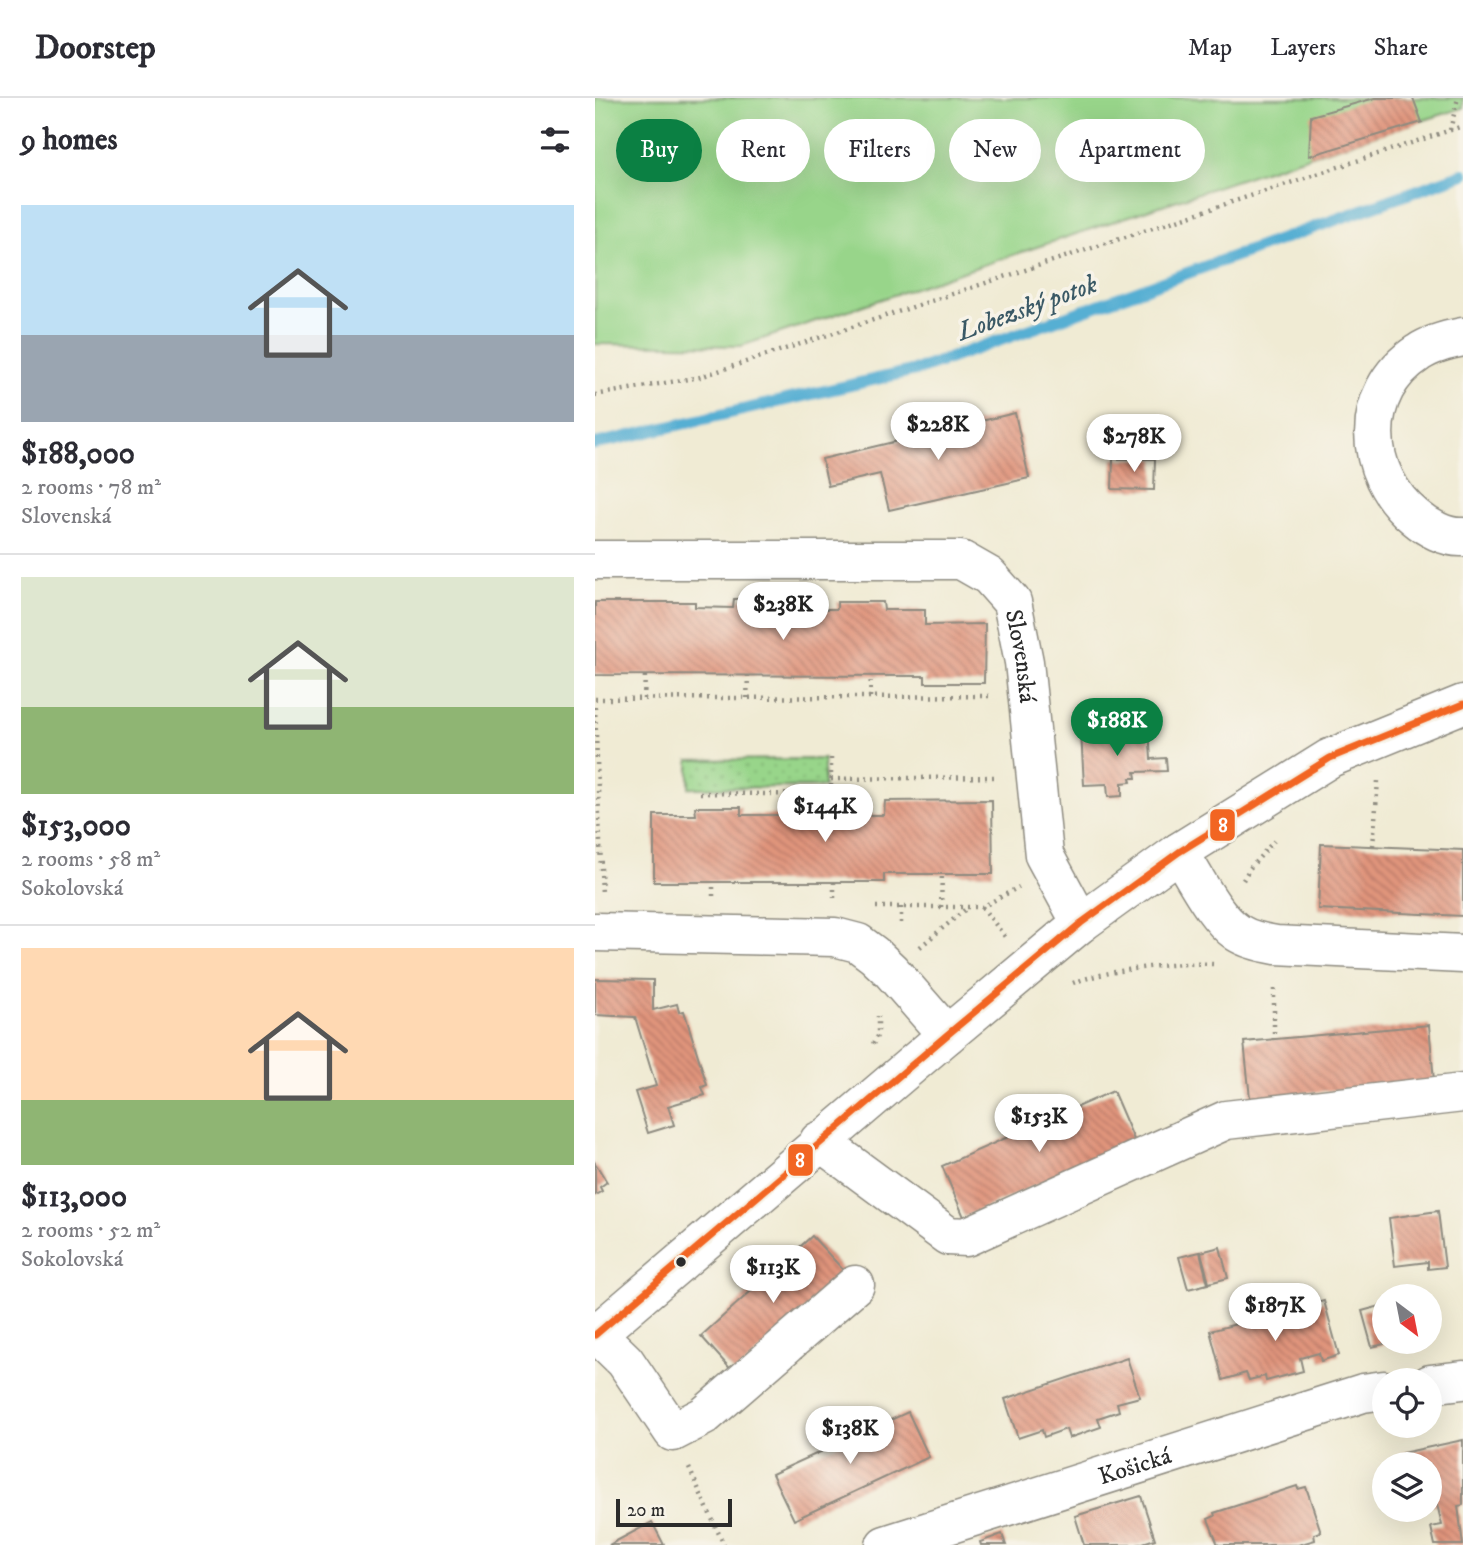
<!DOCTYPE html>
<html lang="en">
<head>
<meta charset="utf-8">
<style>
  body { margin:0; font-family:"IM FELL DW Pica",serif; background:#f7f7f7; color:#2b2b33; height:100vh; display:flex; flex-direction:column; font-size:26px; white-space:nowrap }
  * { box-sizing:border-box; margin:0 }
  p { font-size:23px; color:#7c7c81 }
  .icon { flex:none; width:38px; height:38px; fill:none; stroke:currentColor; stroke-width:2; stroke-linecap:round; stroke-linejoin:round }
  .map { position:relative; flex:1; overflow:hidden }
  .panel { display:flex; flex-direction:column; background:#fff; width:595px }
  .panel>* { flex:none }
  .guide { position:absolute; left:21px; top:21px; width:665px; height:63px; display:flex; gap:14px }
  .needle { width:46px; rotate:148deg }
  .tools { position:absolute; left:777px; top:1186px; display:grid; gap:14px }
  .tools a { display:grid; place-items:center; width:70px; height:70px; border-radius:50%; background:#fff; box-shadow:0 7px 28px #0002; font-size:35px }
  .scale { position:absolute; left:21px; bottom:18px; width:116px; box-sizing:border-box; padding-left:7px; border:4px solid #2b2b2b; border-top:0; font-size:19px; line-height:24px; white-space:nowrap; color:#2b2b2b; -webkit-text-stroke:5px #f7f3e8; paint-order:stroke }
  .price { position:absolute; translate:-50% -60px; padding:0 16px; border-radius:24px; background:#fff; color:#222; font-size:23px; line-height:46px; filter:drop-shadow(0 2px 4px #0008) }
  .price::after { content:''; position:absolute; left:50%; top:42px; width:21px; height:16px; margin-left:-10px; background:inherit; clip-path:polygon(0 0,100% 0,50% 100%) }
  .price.active { background:#0b8043; color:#fff }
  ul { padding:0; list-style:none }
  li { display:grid; align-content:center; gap:14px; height:371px; padding:0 21px }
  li+li { border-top:2px solid #e1e1e2 }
  li span { display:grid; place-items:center; height:217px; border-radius:0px; color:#555 }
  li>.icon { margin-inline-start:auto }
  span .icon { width:126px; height:126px; fill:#fffc; stroke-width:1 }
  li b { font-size:30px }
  h2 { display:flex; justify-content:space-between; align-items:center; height:84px; padding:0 21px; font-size:30px }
  .chip { padding:0 24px; border-radius:32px; background:#fff; box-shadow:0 7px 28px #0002; font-size:24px; line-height:63px }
  .chip.active { background:#0b8043; color:#fff }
  header { display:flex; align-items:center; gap:42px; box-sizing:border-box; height:98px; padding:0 35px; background:#fff; border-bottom:2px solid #e1e1e2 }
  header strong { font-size:33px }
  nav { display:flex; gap:38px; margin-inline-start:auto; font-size:24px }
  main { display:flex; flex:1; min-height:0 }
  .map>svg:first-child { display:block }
</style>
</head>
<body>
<header>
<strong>Doorstep</strong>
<nav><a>Map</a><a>Layers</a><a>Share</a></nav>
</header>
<main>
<section class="panel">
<h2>9 homes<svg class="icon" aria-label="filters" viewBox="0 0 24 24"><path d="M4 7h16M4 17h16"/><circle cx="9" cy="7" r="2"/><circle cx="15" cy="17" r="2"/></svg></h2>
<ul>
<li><span style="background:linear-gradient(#bfe0f5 60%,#9aa5b1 0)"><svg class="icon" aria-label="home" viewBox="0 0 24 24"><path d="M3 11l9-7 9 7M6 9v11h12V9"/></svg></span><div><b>$188,000</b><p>2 rooms · 78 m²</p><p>Slovenská</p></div></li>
<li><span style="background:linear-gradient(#dfe7d0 60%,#8fb573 0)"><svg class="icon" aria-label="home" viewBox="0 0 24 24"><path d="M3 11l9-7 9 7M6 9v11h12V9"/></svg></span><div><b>$153,000</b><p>2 rooms · 58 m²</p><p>Sokolovská</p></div></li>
<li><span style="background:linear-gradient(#ffd9b3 70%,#8fb573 0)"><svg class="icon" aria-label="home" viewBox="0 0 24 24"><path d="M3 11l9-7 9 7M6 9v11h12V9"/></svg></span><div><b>$113,000</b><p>2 rooms · 52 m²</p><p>Sokolovská</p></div></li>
</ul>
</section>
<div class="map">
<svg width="868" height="1447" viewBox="0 0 868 1447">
  <defs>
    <pattern id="green-dots" width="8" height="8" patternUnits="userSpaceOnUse" patternTransform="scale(1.75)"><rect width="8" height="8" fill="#98d58a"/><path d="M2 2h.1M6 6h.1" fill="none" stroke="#83b777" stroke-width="1.8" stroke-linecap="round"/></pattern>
    <pattern id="building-back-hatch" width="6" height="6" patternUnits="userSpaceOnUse" patternTransform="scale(1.75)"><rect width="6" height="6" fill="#e0947c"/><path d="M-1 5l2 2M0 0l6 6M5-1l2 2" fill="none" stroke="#b67966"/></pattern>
  </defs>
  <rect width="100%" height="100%" fill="#f7f3e8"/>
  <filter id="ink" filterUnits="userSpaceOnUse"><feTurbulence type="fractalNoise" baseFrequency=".0143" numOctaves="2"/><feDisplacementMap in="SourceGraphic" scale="14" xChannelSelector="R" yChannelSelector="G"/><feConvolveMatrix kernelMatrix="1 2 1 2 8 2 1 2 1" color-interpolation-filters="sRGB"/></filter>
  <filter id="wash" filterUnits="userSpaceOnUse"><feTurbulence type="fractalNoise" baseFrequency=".00686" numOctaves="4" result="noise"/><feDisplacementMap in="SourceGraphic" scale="28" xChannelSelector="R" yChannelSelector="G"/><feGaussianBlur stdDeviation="1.57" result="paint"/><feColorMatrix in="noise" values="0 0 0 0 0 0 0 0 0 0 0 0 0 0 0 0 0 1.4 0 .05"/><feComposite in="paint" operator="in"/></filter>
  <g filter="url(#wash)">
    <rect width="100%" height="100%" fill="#f0ebd4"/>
    <polygon fill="url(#green-dots)" stroke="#62805a" stroke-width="2" points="229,661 229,689 94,690 94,662"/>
    <polygon fill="#98d58a" stroke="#62805a" stroke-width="2" points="0,0 868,0 868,10 714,58 146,248 0,246"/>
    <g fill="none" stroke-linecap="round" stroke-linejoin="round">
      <polyline stroke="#56afd3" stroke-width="12" points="0,346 325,271 868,76"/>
    </g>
    <g id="blocks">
      <g fill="url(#building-back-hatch)">
        <polygon points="780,0 818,0 827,24 714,58 716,18"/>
        <polygon points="420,315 434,380 294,412 285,376 233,388 227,361"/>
        <polygon points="518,361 560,361 559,392 517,391"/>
        <polygon points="184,500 183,511 242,511 242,504 288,504 289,512 330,512 330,527 390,526 389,585 330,585 330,578 0,577 0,504 100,504 100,509 138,510 139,501"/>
        <polygon points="554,631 556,661 571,660 572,673 540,674 541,680 535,680 536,684 527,685 527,698 513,699 512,686 489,687 486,634"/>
        <polygon points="397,702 398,776 289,776 289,784 59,784 59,717 101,717 100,709 146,709 146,717 204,717 204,710 250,709 250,717 289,717 290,703"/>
        <polygon points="726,746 868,752 868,818 723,811"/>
        <polygon points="0,881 58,882 58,912 82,906 84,914 89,913 112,987 107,989 110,997 73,1008 79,1027 53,1035 40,994 61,988 40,919 0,917"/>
        <polygon points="834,927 839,983 655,1000 649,944"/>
        <polygon points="518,993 540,1044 369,1119 347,1068"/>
        <polygon points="0,1065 12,1084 5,1089 7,1093 0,1097"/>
        <polygon points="843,1113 850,1169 833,1171 833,1164 800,1168 794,1120"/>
        <polygon points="217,1138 251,1175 140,1276 106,1238"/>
        <polygon points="625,1149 633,1180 614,1185 606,1154"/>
        <polygon points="605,1154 613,1186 593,1191 584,1159"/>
        <polygon points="729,1203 744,1257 726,1263 724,1255 705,1260 708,1273 671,1283 670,1278 654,1282 651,1275 628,1282 615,1233"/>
        <polygon points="789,1207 789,1246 777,1249 767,1213"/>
        <polygon points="532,1260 545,1299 522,1305 524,1313 503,1320 506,1329 474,1340 471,1331 449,1339 447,1332 423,1340 410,1301"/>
        <polygon points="313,1314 334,1359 199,1422 177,1376"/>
        <polygon points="868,1342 868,1407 863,1408 868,1447 840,1447 836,1429 847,1427 842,1406 837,1407 835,1399 835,1367 810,1367 807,1355"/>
        <polygon points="702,1388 703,1391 711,1389 726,1434 719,1436 720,1442 703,1447 623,1447 613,1421 620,1418 619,1415"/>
        <polygon points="546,1398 560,1441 542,1447 489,1447 480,1418"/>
        <polygon points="57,1424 69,1447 14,1447"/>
        <polygon points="407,1436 411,1447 386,1447 385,1444"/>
      </g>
    </g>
  </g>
  <g filter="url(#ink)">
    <use href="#blocks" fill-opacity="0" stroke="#8e8b80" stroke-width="2"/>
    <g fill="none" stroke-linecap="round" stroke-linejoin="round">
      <defs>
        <g id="minor">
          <path d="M 868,239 C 852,242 836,246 823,255 C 763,294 767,376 820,419 C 833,430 851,440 868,439"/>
          <path id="s1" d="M 0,462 L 366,462 L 394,478 L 417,504 L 429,564 L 449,757 L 486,825"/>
          <path d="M 584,754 C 600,779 619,819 643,835 C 654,842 669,845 681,847 L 868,856"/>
          <polyline points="0,834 240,839 263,845 279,857 296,873 352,937"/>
          <polyline points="224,1043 353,1138 371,1139 631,1022 868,995"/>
          <polyline points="0,1234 30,1263 78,1334 109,1318 260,1187"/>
          <polyline points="0,1237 352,937 486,825 584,754 735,660 868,606"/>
          <polyline points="835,1286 868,1282"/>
          <path id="s2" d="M 290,1447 L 768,1295 L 789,1292"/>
        </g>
      </defs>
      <use href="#minor" stroke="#8e8b80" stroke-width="41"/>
      <g stroke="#8e8b80" stroke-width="4.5" stroke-dasharray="2 5" stroke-linecap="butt">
        <polyline points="855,32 863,0"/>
        <polyline points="0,297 105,279 868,28"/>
        <polyline points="275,599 276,578"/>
        <polyline points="152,600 153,578"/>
        <polyline points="0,601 394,598"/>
        <polyline points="49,601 50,577"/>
        <polyline points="0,609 7,797"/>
        <polyline points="236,660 236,681"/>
        <polyline points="105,695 236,697 236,681 401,679"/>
        <polyline points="778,748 783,683"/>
        <polyline points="648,782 655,770 679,743"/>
        <polyline points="239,784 239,802"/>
        <polyline points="118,798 118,784"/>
        <polyline points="281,809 387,809 424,789"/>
        <polyline points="306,809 306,829"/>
        <polyline points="346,809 347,776"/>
        <polyline points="387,809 411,840"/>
        <polyline points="325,849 372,810"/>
        <path d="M 478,885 C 510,872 583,864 618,866"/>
        <polyline points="679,942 679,887"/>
        <polyline points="278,946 283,936 283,918"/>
        <polyline points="94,1370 129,1447"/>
      </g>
      <use href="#minor" stroke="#fff" stroke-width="38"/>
      <defs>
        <polyline id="bus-1" points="0,1237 352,937 486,825 584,754 735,660 868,606"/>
      </defs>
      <use href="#bus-1" stroke="#f7f3e8" stroke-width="12"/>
      <use href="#bus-1" stroke="#f26522" stroke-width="7"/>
    </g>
  </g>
  <circle fill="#2b2b2b" stroke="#f7f3e8" stroke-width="2.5" cx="86" cy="1164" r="6"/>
  <g text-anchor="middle" stroke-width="7" stroke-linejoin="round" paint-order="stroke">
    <g font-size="24" fill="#2b2b2b" stroke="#f7f3e8">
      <text dy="8" stroke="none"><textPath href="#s1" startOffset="488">Slovenská</textPath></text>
      <text dy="8" stroke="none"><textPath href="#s2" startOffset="262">Košická</textPath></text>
    </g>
    <g font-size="26" font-style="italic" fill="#3a5966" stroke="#f7f3e8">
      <text transform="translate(432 209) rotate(-20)" y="9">Lobezský potok</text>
    </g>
  </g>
  <g stroke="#f7f3e8" stroke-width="2.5">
    <rect x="614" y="710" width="27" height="34" rx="7" fill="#f26522"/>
    <rect x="192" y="1045" width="27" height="34" rx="7" fill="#f26522"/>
  </g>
  <g font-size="19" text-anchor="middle" font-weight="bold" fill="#fff">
    <text x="628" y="734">8</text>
    <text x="205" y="1069">8</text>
  </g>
</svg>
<div class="tools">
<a><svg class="needle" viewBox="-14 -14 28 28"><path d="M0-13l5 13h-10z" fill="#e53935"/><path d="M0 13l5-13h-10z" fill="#7c7c81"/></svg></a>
<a><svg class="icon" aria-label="locate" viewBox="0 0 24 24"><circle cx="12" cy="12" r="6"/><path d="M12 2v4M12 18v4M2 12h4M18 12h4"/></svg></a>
<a><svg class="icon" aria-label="layers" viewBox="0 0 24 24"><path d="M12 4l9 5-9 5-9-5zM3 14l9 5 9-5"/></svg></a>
</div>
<div class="scale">20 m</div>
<b class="price" style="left:343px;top:364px">$228K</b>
<b class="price" style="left:539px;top:376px">$278K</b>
<b class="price" style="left:188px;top:544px">$238K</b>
<b class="price active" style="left:522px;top:660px">$188K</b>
<b class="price" style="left:230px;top:746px">$144K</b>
<b class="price" style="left:444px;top:1056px">$153K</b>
<b class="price" style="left:178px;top:1207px">$113K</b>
<b class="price" style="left:680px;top:1245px">$187K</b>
<b class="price" style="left:255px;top:1368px">$138K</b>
<div class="guide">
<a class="chip active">Buy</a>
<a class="chip">Rent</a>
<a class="chip">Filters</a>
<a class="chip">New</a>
<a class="chip">Apartment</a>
</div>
</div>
</main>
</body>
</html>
